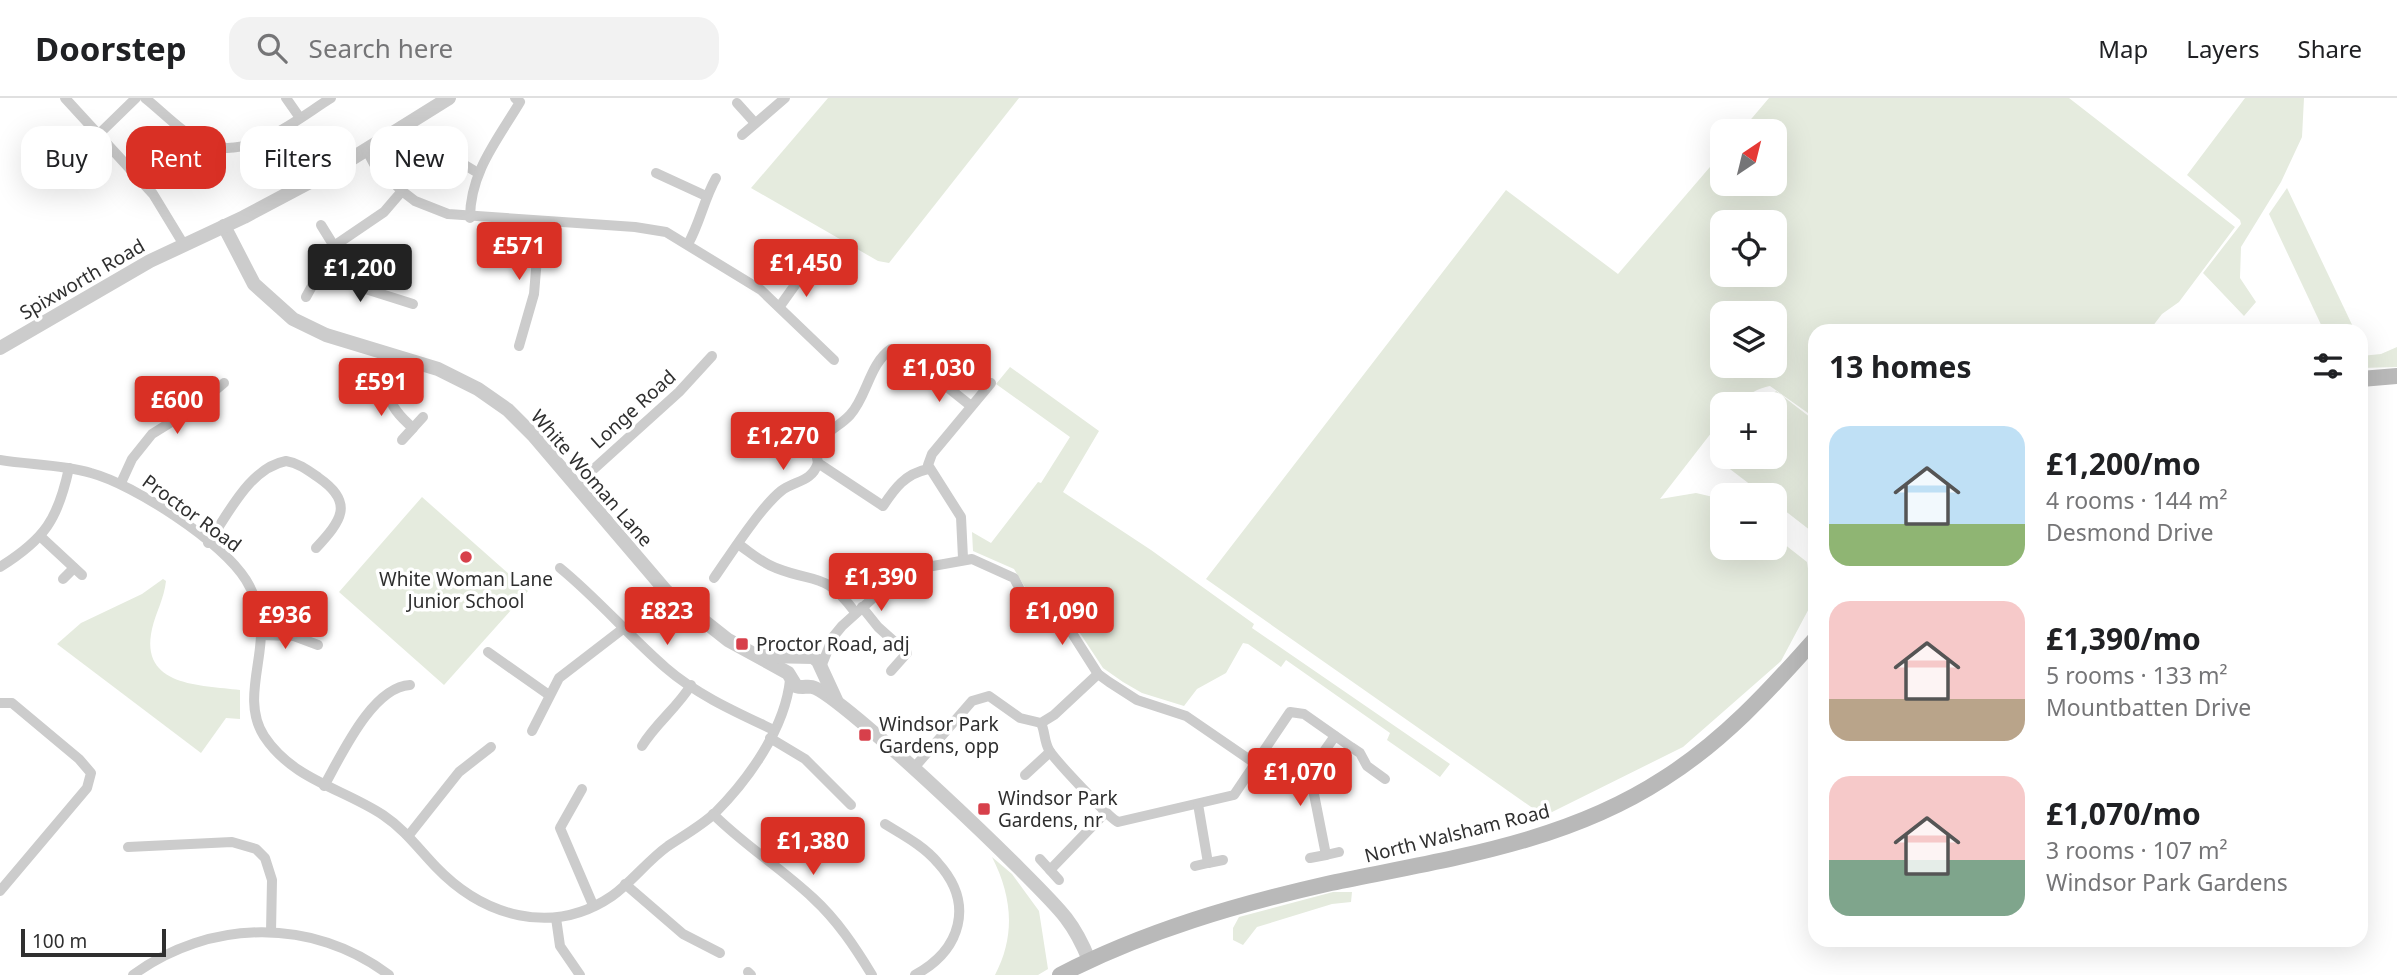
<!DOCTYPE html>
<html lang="en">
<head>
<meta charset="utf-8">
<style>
  body { margin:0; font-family:"Noto Sans",sans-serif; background:#f2f2f2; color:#202124; height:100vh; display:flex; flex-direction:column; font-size:26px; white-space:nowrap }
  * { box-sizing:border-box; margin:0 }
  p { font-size:23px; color:#757577 }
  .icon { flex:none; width:38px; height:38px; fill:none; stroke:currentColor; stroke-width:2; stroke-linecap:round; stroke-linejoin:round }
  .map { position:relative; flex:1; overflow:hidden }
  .sheet { position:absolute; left:1808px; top:226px; width:560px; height:623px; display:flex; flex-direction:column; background:#fff; border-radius:21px; box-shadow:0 7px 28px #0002 }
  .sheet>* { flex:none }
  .top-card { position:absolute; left:21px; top:28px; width:665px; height:63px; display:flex; gap:14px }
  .needle { width:46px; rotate:35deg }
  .tools { position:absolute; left:1710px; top:21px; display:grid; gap:14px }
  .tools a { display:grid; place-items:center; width:77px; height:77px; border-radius:14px; background:#fff; box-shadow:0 7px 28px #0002; font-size:35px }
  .scale { position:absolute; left:21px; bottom:18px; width:145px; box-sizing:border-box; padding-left:7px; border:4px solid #2f2f2f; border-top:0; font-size:19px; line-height:24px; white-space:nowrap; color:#2f2f2f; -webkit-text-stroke:5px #fff; paint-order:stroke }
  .price { position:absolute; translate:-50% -60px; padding:0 16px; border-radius:7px; background:#d93025; color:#fff; font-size:23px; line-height:46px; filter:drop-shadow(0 2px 4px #0008) }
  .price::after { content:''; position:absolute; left:50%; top:42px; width:21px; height:16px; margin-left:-10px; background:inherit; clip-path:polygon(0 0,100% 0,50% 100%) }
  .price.active { background:#222; color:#fff }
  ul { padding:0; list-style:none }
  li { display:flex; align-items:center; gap:21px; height:175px; padding:0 21px }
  li span { display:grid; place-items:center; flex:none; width:196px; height:140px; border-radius:21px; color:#555 }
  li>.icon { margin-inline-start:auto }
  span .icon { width:84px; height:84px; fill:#fffc; stroke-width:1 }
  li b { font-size:30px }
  h2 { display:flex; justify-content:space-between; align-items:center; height:84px; padding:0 21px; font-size:30px }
  .chip { padding:0 24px; border-radius:21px; background:#fff; box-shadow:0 7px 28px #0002; font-size:24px; line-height:63px }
  .chip.active { background:#d93025; color:#fff }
  header { display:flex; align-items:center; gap:42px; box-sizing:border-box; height:98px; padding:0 35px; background:#fff; border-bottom:2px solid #e0e0e0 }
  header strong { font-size:33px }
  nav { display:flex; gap:38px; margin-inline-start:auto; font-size:24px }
  .search { width:490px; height:63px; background:#f2f2f2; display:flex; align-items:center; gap:18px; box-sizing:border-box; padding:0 24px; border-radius:21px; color:#757577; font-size:26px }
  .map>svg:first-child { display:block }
</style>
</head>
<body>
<header>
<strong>Doorstep</strong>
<div class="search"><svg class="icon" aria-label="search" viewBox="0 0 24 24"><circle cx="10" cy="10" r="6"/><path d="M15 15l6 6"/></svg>Search here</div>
<nav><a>Map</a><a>Layers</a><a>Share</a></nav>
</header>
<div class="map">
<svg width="2397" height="877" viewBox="0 0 2397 877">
  <rect width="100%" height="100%" fill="#fff"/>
  <g fill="#e5ebde" fill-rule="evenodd">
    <polygon points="828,0 1019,0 889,165 878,163 751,90"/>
    <path d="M 1769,0 L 2069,0 L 2235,129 L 2179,204 L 2162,216 L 2149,233 L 1815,233 L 1815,320 L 1770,288 C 1751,291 1741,306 1722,306 L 1722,321 L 1660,401 L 1696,395 L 1722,401 L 1722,450 L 1774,450 L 1775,439 L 1807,464 L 1813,503 L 1781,563 L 1683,649 L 1544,718 L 1206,481 L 1506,92 L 1618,176 L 1722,55 L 1722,86 L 1774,86 L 1774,33 L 1741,33 ZM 1722,124 L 1774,124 L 1774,177 L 1722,177 ZM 1722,215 L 1774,215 L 1774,268 L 1722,268 Z"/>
    <polygon points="2245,0 2304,0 2302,39 2281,84 2241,149 2240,180 2256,204 2244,218 2203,175 2241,126 2240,122 2187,77"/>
    <polygon points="2287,90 2355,233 2324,233 2269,116"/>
    <polygon points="2397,249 2397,269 2361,270 2361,258 2381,256"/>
    <polygon points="1010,269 1099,333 1063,394 1151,452 1254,526 1252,530 1450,666 1440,679 1387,642 1390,635 1286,562 1281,569 1248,546 1243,545 1226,575 1197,591 1184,608 1142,595 1123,584 1103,570 1074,526 1038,511 1014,471 973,453 972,434 991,445 1038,384 1041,385 1070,339 996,286"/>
    <polygon points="1776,293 1815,323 1815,436 1775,405 1774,397 1764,397 1722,365 1726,359 1774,359 1774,306 1766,306"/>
    <polygon points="422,399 528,493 444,587 339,494"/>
    <path d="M 163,481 L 166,483 C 164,501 156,514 152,531 C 139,589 201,587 240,592 L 240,621 L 226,620 L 201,655 L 57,546 L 81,525 L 142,496 Z"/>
    <path d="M 992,759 L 1012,776 L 1039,813 L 1048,871 L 1038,877 L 995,877 C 1016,837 1012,798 992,759 Z"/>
    <polygon points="1333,794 1352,794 1351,804 1332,806 1257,829 1243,847 1233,842 1233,830 1239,819"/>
  </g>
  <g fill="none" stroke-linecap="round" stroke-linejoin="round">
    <g stroke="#ccc" stroke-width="10">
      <polyline points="65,0 153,96 184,147"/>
      <path d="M 145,0 C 164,15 184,37 206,46 C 249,63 297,21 331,0"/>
      <polyline points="286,0 300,20"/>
      <polyline points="737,5 755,25"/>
      <polyline points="100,35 136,0"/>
      <polyline points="742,37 785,0"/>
      <polyline points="430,46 478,75"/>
      <polyline points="367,53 374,66 402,93 415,103 448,116 635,129 666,134 761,192 834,262"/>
      <polyline points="656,75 706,98"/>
      <path d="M 470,120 C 470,74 498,41 520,4 L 515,0"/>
      <polyline points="321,127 334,148"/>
      <path d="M 688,146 C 700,125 704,101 716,80"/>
      <polyline points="318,176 413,206"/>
      <polyline points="306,199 334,148 384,114 402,93"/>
      <polyline points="780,208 805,173"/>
      <polyline points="519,248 534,196 540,124"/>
      <path d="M 397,258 C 385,293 383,304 413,330 L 423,319"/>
      <polyline points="402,342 413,330"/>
      <path d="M 0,362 C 30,367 61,366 91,375 C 135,387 221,443 246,482 C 254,495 259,510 261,525 C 264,562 242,604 264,638 C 293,682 342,690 383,717 C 404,731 418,750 436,769 C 483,818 552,839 612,798 C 632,784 647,763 668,748 C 683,738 701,728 715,715 C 749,681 785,630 790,582"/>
      <path d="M 928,371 C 905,376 895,390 883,408 L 818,365 L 816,354 C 825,331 837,331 850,317 C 867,299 869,266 891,251 L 901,252 L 971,308"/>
      <polyline points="121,385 132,361 152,336 194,310 224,285"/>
      <polyline points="576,387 679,294 712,258"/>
      <polyline points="41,439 82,477"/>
      <path d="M 208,445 C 228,417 249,370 286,363 C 299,365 309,373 319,380 C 355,405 341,423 316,450"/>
      <path d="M 738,446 C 750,454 762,465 776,470 C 817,486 824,473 855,514"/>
      <polyline points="963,460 961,419 928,367 932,356 991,285"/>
      <path d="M 0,469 C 45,441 58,421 69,370"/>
      <path d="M 560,470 C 598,501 629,538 666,570 C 697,597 738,615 774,632"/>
      <path d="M 714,480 C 730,457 760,410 781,393 C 795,382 811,385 818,365"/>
      <polyline points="63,481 74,470"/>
      <polyline points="862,509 878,529 907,555 891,573"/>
      <polyline points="261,537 294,538 318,547"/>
      <polyline points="488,554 549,597"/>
      <polyline points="821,569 833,539 842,528 893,482 916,471 972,461 1014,480 1031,513 1070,532 1098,576 1109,584 1137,602 1186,618 1256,666"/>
      <polyline points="0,605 12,605 79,661 91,675 87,690 0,793"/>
      <path d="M 1041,625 C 1045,633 1044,643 1049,652 C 1054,661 1110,721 1118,724 L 1234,697 L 1290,614 L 1304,616 L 1351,649 L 1360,655 L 1367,668 L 1385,681"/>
      <polyline points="532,633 559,580 624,530"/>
      <polyline points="1335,638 1318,662 1311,681 1326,757 1339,754"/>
      <polyline points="770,640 805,661 851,707"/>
      <path d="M 642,648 C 656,625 677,610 691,587"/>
      <polyline points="913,671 972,603 989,598 1020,620 1041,625 1054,617 1098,576"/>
      <polyline points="1025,677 1050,654"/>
      <path d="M 324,688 C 341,658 372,589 410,587"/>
      <polyline points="582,691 560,730 593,807"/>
      <polyline points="1198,706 1208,765 1223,762"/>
      <path d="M 713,716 C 744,747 781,770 813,800 C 837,822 855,849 872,877"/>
      <path d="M 885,726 C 903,737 924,748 938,765 C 975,806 961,852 915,877"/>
      <polyline points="409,737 459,674 491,649"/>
      <polyline points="128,749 232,744 256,751 265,760 272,782 271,834"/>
      <polyline points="1310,760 1326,757"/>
      <polyline points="1040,761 1050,772"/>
      <polyline points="1195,768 1208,765"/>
      <polyline points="1059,782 1050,772 1105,715"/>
      <polyline points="625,786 683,836 720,855"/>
      <polyline points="556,820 560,848 580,877"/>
      <polyline points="748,874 751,877"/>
      <path d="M 133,877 C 209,821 313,819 389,877"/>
    </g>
    <g stroke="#ccc" stroke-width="14">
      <path d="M 224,128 L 254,186 L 293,221 L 326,237 L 438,271 L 478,291 L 508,312 L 533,337 L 666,493 L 728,542 L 788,575 L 796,588 C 802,590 807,588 812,589 C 839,594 1042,788 1066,820 C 1076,833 1083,847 1089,862"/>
      <polyline points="0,250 150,163 244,119 340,68 449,0"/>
      <polyline points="765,558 813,559 818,563 836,602"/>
    </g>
    <g stroke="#b9b9b9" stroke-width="16">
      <polyline points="2361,281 2397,278"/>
      <path d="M 1060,877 C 1145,833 1238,806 1331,785 C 1445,761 1563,746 1663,681 C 1722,644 1769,593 1815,541"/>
    </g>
  </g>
  <g fill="#d7404b" stroke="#fff" stroke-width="2.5">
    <circle cx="466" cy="459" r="7"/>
    <rect x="735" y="539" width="14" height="14" rx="3.5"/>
    <rect x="858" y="630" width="14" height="14" rx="3.5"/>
    <rect x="977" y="704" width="14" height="14" rx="3.5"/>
  </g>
  <g text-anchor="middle" stroke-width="7" stroke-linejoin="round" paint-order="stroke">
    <g font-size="19" fill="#2f2f2f" stroke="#fff">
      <text transform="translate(82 181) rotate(-30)" y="7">Spixworth Road</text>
      <text transform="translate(633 311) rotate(-42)" y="7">Longe Road</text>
      <text transform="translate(592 380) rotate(49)" y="7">White Woman Lane</text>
      <text transform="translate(192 415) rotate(36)" y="7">Proctor Road</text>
      <text transform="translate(1457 735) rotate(-14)" y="7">North Walsham Road</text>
    </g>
    <g font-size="19" fill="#2f2f2f" stroke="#fff" text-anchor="start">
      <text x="466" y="488" text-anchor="middle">White Woman Lane<tspan x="466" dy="22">Junior School</tspan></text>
      <text x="756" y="553">Proctor Road, adj</text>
      <text x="879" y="633">Windsor Park<tspan x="879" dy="22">Gardens, opp</tspan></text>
      <text x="998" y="707">Windsor Park<tspan x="998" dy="22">Gardens, nr</tspan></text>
    </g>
  </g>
</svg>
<div class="tools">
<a><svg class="needle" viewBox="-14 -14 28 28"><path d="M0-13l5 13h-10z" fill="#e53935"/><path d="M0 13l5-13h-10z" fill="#757577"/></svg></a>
<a><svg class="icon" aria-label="locate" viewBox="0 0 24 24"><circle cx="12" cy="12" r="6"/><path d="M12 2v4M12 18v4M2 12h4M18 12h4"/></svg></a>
<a><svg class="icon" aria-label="layers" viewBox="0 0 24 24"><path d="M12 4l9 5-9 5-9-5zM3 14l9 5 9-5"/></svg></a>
<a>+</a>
<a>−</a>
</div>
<div class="scale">100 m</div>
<b class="price" style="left:519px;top:184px">£571</b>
<b class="price" style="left:806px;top:201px">£1,450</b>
<b class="price active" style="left:360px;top:206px">£1,200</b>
<b class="price" style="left:939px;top:306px">£1,030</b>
<b class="price" style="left:381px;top:320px">£591</b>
<b class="price" style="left:177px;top:338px">£600</b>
<b class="price" style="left:783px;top:374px">£1,270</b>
<b class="price" style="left:881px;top:515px">£1,390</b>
<b class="price" style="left:667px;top:549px">£823</b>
<b class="price" style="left:1062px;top:549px">£1,090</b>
<b class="price" style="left:285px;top:553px">£936</b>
<b class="price" style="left:1300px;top:710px">£1,070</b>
<b class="price" style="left:813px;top:779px">£1,380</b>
<div class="top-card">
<a class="chip">Buy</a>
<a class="chip active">Rent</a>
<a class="chip">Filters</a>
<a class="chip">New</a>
</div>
<section class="sheet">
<h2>13 homes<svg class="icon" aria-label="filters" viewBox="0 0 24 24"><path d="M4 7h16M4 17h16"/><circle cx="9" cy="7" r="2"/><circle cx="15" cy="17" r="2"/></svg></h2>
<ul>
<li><span style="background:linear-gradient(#bfe0f5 70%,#8fb573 0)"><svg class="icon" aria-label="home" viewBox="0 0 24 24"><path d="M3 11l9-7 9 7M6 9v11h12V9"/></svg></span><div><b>£1,200/mo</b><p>4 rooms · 144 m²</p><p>Desmond Drive</p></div></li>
<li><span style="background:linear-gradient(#f6c9c9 70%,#b9a48a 0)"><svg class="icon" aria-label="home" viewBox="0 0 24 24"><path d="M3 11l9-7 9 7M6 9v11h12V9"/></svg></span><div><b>£1,390/mo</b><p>5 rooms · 133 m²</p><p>Mountbatten Drive</p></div></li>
<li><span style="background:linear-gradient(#f6c9c9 60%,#7fa58c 0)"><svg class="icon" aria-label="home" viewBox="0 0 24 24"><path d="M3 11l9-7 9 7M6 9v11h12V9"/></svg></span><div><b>£1,070/mo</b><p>3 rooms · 107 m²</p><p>Windsor Park Gardens</p></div></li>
</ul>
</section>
</div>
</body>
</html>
